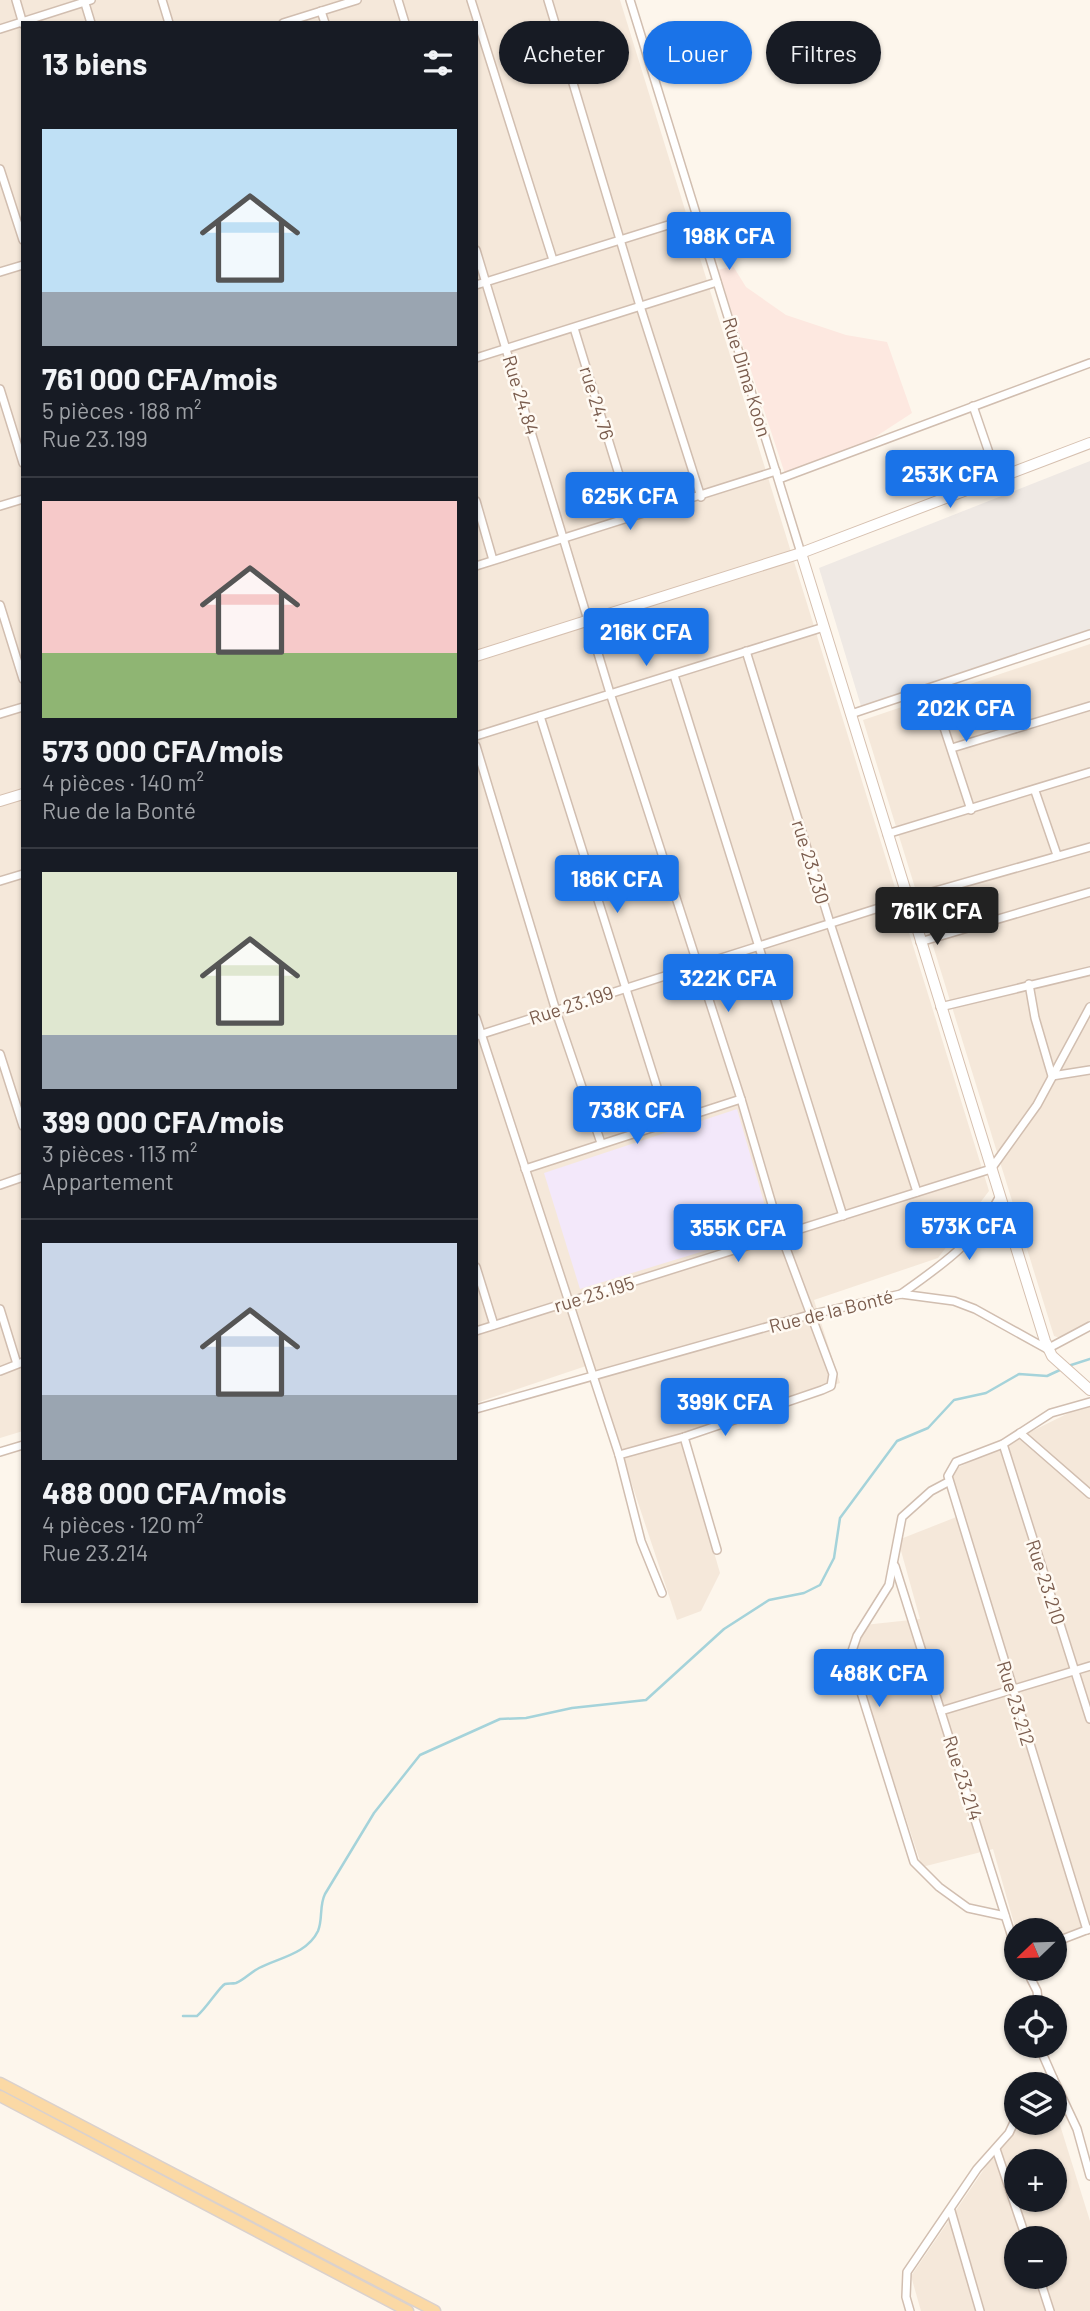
<!DOCTYPE html>
<html lang="fr">
<head>
<meta charset="utf-8">
<style>
  body { margin:0; font-family:Barlow,sans-serif; background:#20242c; color:#f1f3f6; height:100vh; display:flex; flex-direction:column; font-size:26px; white-space:nowrap }
  * { box-sizing:border-box; margin:0 }
  p { font-size:23px; color:#9ea1a6 }
  .icon { flex:none; width:38px; height:38px; fill:none; stroke:currentColor; stroke-width:2; stroke-linecap:round; stroke-linejoin:round }
  .map { position:relative; flex:1; overflow:hidden }
  .side { position:absolute; left:21px; top:21px; width:457px; height:1582px; display:flex; flex-direction:column; background:#171b24; border-radius:0px; box-shadow:0 2px 5px #0004 }
  .side>* { flex:none }
  .hud { position:absolute; left:499px; top:21px; width:485px; height:63px; display:flex; gap:14px }
  .needle { width:46px; rotate:247deg }
  .buttons { position:absolute; left:1004px; top:1918px; display:grid; gap:14px }
  .buttons a { display:grid; place-items:center; width:63px; height:63px; border-radius:50%; background:#171b24; box-shadow:0 2px 5px #0004; font-size:35px }
  .price { position:absolute; translate:-50% -60px; padding:0 16px; border-radius:7px; background:#1a73e8; color:#fff; font-size:23px; line-height:46px; filter:drop-shadow(0 2px 4px #0008) }
  .price::after { content:''; position:absolute; left:50%; top:42px; width:21px; height:16px; margin-left:-10px; background:inherit; clip-path:polygon(0 0,100% 0,50% 100%) }
  .price.on { background:#222; color:#fff }
  ul { padding:0; list-style:none }
  li { display:grid; align-content:center; gap:14px; height:371px; padding:0 21px }
  li+li { border-top:2px solid #363941 }
  li span { display:grid; place-items:center; height:217px; border-radius:0px; color:#555 }
  li>.icon { margin-inline-start:auto }
  span .icon { width:126px; height:126px; fill:#fffc; stroke-width:1 }
  li b { font-size:30px }
  h2 { display:flex; justify-content:space-between; align-items:center; height:84px; padding:0 21px; font-size:30px }
  .tag { padding:0 24px; border-radius:32px; background:#171b24; box-shadow:0 2px 5px #0004; font-size:24px; line-height:63px }
  .tag.on { background:#1a73e8; color:#fff }
  .map>svg:first-child { display:block }
</style>
</head>
<body>
<div class="map">
<svg width="1090" height="2311" viewBox="0 0 1090 2311">
  <rect width="100%" height="100%" fill="#fdf6ec"/>
  <g fill="#f5e8da" fill-rule="evenodd">
    <polygon points="0,0 620,0 989,1191 938,1258 814,1300 840,1383 680,1435 720,1573 701,1611 677,1620 592,1364 476,1403 476,23 23,23 23,1431 0,1438"/>
    <polygon points="1090,644 1090,1321 1060,1338 1054,1336 863,720"/>
    <polygon points="1087,1404 1090,1406 1090,1925 1055,1936 1055,1930 1017,1930 1017,1934 993,1849 922,1867 851,1652 864,1625 920,1619 898,1540 964,1514 951,1471"/>
    <path d="M 1055,2109 L 1090,2221 L 1090,2311 L 921,2311 L 911,2276 L 1017,2121 L 1055,2123 ZM 1017,2161 L 1055,2161 L 1055,2200 L 1017,2200 ZM 1017,2238 L 1055,2238 L 1055,2277 L 1017,2277 Z"/>
  </g>
  <polygon fill="#fde8e0" points="733,266 746,287 786,315 846,335 887,342 912,413 866,443 785,474 718,270"/>
  <polygon fill="#efe9e4" points="1090,461 1090,629 861,706 819,568"/>
  <polygon fill="#f3e8fa" points="737,1109 772,1230 580,1289 544,1173"/>
  <g fill="none" stroke-linecap="round" stroke-linejoin="round">
    <g stroke="#a5d3da" stroke-width="2.5">
      <polyline points="1068,1366 1090,1359"/>
      <path d="M 183,2016 L 197,2016 C 206,2009 220,1986 225,1984 C 228,1983 232,1984 236,1983 C 244,1980 251,1972 259,1968 C 278,1958 307,1954 318,1931 C 323,1919 319,1906 325,1894 L 374,1813 L 420,1755 L 500,1719 L 526,1718 L 572,1708 L 646,1700 L 724,1629 L 769,1600 L 804,1593 L 820,1585 L 834,1558 L 840,1518 L 897,1441 L 928,1428 L 954,1400 L 986,1393 L 1019,1374 L 1047,1376 L 1062,1369"/>
    </g>
    <defs>
      <g id="street">
        <polyline points="16,0 23,24"/>
        <polyline points="84,0 91,23"/>
        <polyline points="162,0 169,23"/>
        <polyline points="398,0 405,23"/>
        <polyline points="471,0 553,260"/>
        <polyline points="548,0 640,306 701,497"/>
        <polyline points="630,0 801,553"/>
        <polyline points="321,11 325,23"/>
        <polyline points="283,23 357,0"/>
        <polyline points="0,29 91,0"/>
        <polyline points="0,169 23,240"/>
        <polyline points="476,250 610,693 741,1099 781,1235 833,1374 831,1386 822,1390 684,1437 619,1455"/>
        <polyline points="0,272 23,265"/>
        <polyline points="476,285 697,216"/>
        <polyline points="574,328 632,517"/>
        <polyline points="476,358 717,282"/>
        <polyline points="0,389 23,463"/>
        <polyline points="973,406 997,476"/>
        <polyline points="779,479 1090,363"/>
        <polyline points="476,501 493,560"/>
        <polyline points="0,506 23,499"/>
        <polyline points="476,566 776,471"/>
        <polyline points="0,605 23,679"/>
        <polyline points="746,651 830,923 917,1192"/>
        <polyline points="674,675 843,1216"/>
        <polyline points="931,688 971,810"/>
        <polyline points="0,714 23,707"/>
        <polyline points="851,714 1090,634"/>
        <polyline points="540,716 668,1122"/>
        <polyline points="476,736 824,627"/>
        <polyline points="476,746 556,1011 601,1143"/>
        <polyline points="952,748 1090,706"/>
        <polyline points="1035,791 1057,855"/>
        <polyline points="887,834 1090,772"/>
        <polyline points="0,881 23,874"/>
        <polyline points="920,942 1090,892"/>
        <polyline points="1029,984 1035,1018 1052,1076 1090,1070"/>
        <polyline points="940,1007 1090,971"/>
        <polyline points="476,1018 619,1455 641,1541 662,1593"/>
        <polyline points="476,1036 907,899 1090,847"/>
        <polyline points="0,1054 23,1126"/>
        <polyline points="525,1169 741,1099"/>
        <polyline points="0,1185 23,1177"/>
        <polyline points="476,1267 494,1325"/>
        <path d="M 901,1294 C 942,1265 977,1241 1000,1196"/>
        <polyline points="0,1309 17,1364"/>
        <polyline points="476,1331 991,1169 1037,1105 1090,1007"/>
        <polyline points="0,1371 23,1362"/>
        <polyline points="476,1409 809,1315 901,1294 954,1301 975,1309 1047,1349 1090,1326"/>
        <polyline points="1020,1433 1090,1494"/>
        <polyline points="684,1437 717,1550"/>
        <polyline points="1003,1444 1090,1719"/>
        <polyline points="0,1452 23,1445"/>
        <polyline points="948,1482 931,1491 902,1517 889,1585 857,1636 850,1657 914,1862 939,1887 968,1908 1005,1916"/>
        <polyline points="895,1566 1017,1953"/>
        <polyline points="941,1711 1090,1666"/>
        <polyline points="1087,1930 948,1476 956,1462 1003,1444 1051,1413 1090,1402"/>
        <polyline points="1055,1942 1089,1929"/>
        <polyline points="1026,1969 1037,1991 1039,2007"/>
        <polyline points="1053,2078 1077,2129 1090,2176"/>
        <polyline points="1033,2084 1041,2079 1053,2078 1039,2046"/>
        <polyline points="996,2149 1026,2238"/>
        <polyline points="951,2211 980,2311"/>
        <polyline points="1039,2277 1050,2311"/>
        <polyline points="910,2311 906,2297 907,2272 977,2169 1009,2133 1017,2116"/>
      </g>
      <g id="secondary">
        <polyline points="801,553 1045,1341 1052,1356 1090,1390"/>
        <polyline points="476,656 801,553 1090,443"/>
        <polyline points="0,801 23,794"/>
      </g>
      <g id="primary">
        <polyline points="0,2083 435,2311"/>
        <polyline points="0,2096 408,2311"/>
      </g>
    </defs>
    <use href="#street" stroke="#d1beb0" stroke-width="10"/>
    <use href="#secondary" stroke="#d6c0b0" stroke-width="12"/>
    <use href="#primary" stroke="#dad1cd" stroke-width="13"/>
    <use href="#street" stroke="#fff" stroke-width="7"/>
    <use href="#secondary" stroke="#fff" stroke-width="10"/>
    <use href="#primary" stroke="#fbd9a5" stroke-width="10"/>
  </g>
  <g text-anchor="middle" stroke-width="5" stroke-linejoin="round" paint-order="stroke">
    <g font-size="19" fill="#7a5c4d" stroke="#fffaf3">
      <text transform="translate(747 377) rotate(73)" y="7">Rue Dima Koon</text>
      <text transform="translate(521 395) rotate(73)" y="7">Rue 24.84</text>
      <text transform="translate(597 403) rotate(73)" y="7">rue 24.76</text>
      <text transform="translate(811 862) rotate(73)" y="7">rue 23.230</text>
      <text transform="translate(571 1005) rotate(-18)" y="7">Rue 23.199</text>
      <text transform="translate(594 1294) rotate(-17)" y="7">rue 23.195</text>
      <text transform="translate(831 1311) rotate(-14)" y="7">Rue de la Bonté</text>
      <text transform="translate(1046 1582) rotate(72)" y="7">Rue 23.210</text>
      <text transform="translate(1016 1703) rotate(73)" y="7">Rue 23.212</text>
      <text transform="translate(963 1778) rotate(72)" y="7">Rue 23.214</text>
    </g>
  </g>
</svg>
<div class="buttons">
<a><svg class="needle" viewBox="-14 -14 28 28"><path d="M0-13l5 13h-10z" fill="#e53935"/><path d="M0 13l5-13h-10z" fill="#9ea1a6"/></svg></a>
<a><svg class="icon" aria-label="locate" viewBox="0 0 24 24"><circle cx="12" cy="12" r="6"/><path d="M12 2v4M12 18v4M2 12h4M18 12h4"/></svg></a>
<a><svg class="icon" aria-label="layers" viewBox="0 0 24 24"><path d="M12 4l9 5-9 5-9-5zM3 14l9 5 9-5"/></svg></a>
<a>+</a>
<a>−</a>
</div>
<b class="price" style="left:729px;top:272px">198K CFA</b>
<b class="price" style="left:950px;top:510px">253K CFA</b>
<b class="price" style="left:630px;top:532px">625K CFA</b>
<b class="price" style="left:646px;top:668px">216K CFA</b>
<b class="price" style="left:966px;top:744px">202K CFA</b>
<b class="price" style="left:617px;top:915px">186K CFA</b>
<b class="price on" style="left:937px;top:947px">761K CFA</b>
<b class="price" style="left:728px;top:1014px">322K CFA</b>
<b class="price" style="left:637px;top:1146px">738K CFA</b>
<b class="price" style="left:969px;top:1262px">573K CFA</b>
<b class="price" style="left:738px;top:1264px">355K CFA</b>
<b class="price" style="left:725px;top:1438px">399K CFA</b>
<b class="price" style="left:879px;top:1709px">488K CFA</b>
<div class="hud">
<a class="tag">Acheter</a>
<a class="tag on">Louer</a>
<a class="tag">Filtres</a>
</div>
<section class="side">
<h2>13 biens<svg class="icon" aria-label="filters" viewBox="0 0 24 24"><path d="M4 7h16M4 17h16"/><circle cx="9" cy="7" r="2"/><circle cx="15" cy="17" r="2"/></svg></h2>
<ul>
<li><span style="background:linear-gradient(#bfe0f5 75%,#9aa5b1 0)"><svg class="icon" aria-label="home" viewBox="0 0 24 24"><path d="M3 11l9-7 9 7M6 9v11h12V9"/></svg></span><div><b>761 000 CFA/mois</b><p>5 pièces · 188 m²</p><p>Rue 23.199</p></div></li>
<li><span style="background:linear-gradient(#f6c9c9 70%,#8fb573 0)"><svg class="icon" aria-label="home" viewBox="0 0 24 24"><path d="M3 11l9-7 9 7M6 9v11h12V9"/></svg></span><div><b>573 000 CFA/mois</b><p>4 pièces · 140 m²</p><p>Rue de la Bonté</p></div></li>
<li><span style="background:linear-gradient(#dfe7d0 75%,#9aa5b1 0)"><svg class="icon" aria-label="home" viewBox="0 0 24 24"><path d="M3 11l9-7 9 7M6 9v11h12V9"/></svg></span><div><b>399 000 CFA/mois</b><p>3 pièces · 113 m²</p><p>Appartement</p></div></li>
<li><span style="background:linear-gradient(#c9d6e8 70%,#9aa5b1 0)"><svg class="icon" aria-label="home" viewBox="0 0 24 24"><path d="M3 11l9-7 9 7M6 9v11h12V9"/></svg></span><div><b>488 000 CFA/mois</b><p>4 pièces · 120 m²</p><p>Rue 23.214</p></div></li>
</ul>
</section>
</div>
</body>
</html>
